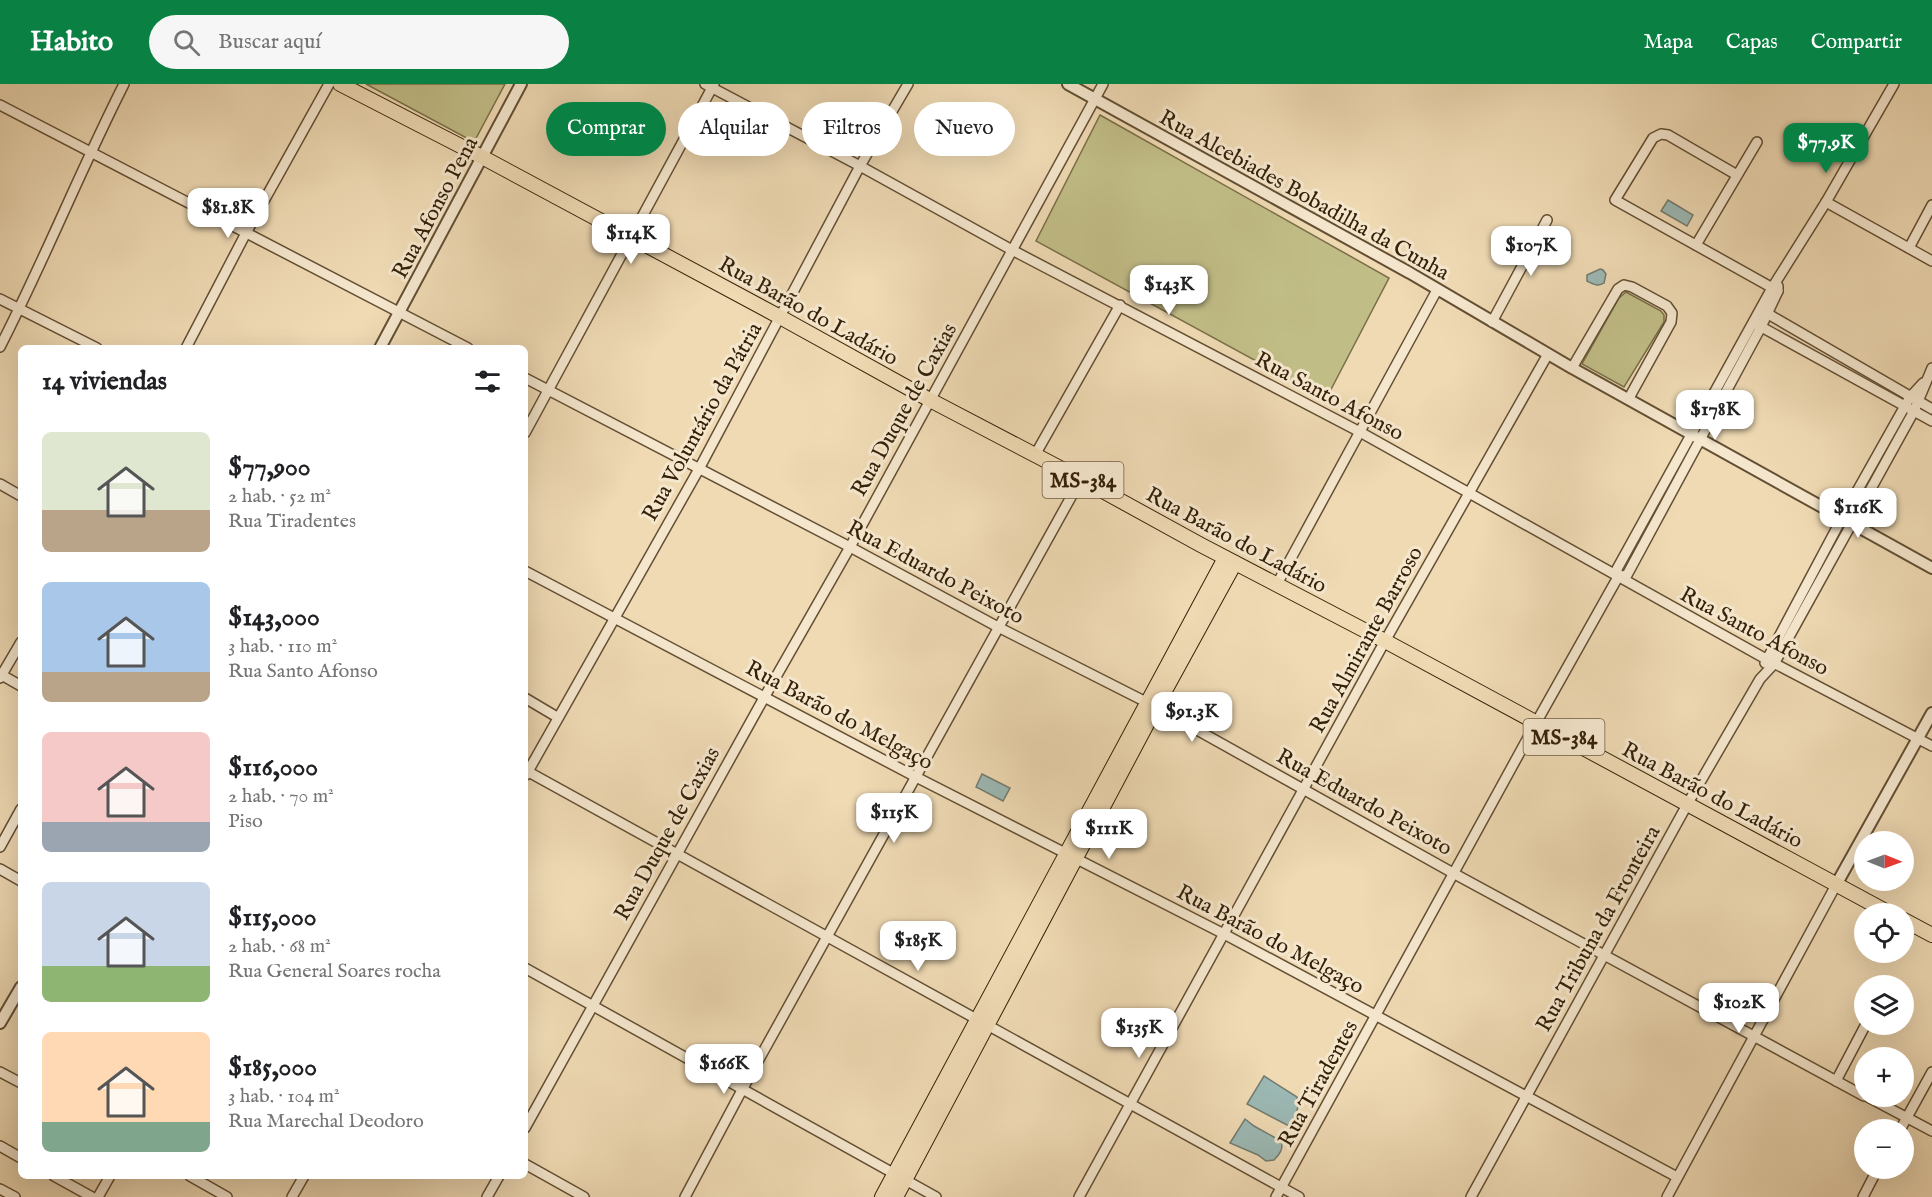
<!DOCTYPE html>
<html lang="es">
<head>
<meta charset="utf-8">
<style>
  body { margin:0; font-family:"IM FELL English",serif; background:#f6f6f6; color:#202124; height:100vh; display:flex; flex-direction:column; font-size:22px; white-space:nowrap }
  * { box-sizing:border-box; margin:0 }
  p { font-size:20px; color:#757577 }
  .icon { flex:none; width:33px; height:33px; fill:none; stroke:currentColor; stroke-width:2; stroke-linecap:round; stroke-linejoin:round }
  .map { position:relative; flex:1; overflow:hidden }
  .sheet { position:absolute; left:18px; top:261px; width:510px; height:834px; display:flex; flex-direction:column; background:#fff; border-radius:9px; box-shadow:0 6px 24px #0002 }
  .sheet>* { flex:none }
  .hud { position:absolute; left:546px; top:18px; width:570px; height:54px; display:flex; gap:12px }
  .needle { width:39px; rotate:91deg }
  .controls { position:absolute; left:1854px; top:747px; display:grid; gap:12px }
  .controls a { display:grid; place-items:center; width:60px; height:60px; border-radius:50%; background:#fff; box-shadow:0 6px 24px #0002; font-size:30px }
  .price { position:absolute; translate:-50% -51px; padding:0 14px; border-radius:12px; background:#fff; color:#222; font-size:20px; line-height:39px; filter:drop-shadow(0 2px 3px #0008) }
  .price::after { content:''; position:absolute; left:50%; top:36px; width:18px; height:14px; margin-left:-9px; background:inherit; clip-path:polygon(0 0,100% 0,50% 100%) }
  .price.selected { background:#0b8043; color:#fff }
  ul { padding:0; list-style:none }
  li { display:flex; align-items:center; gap:18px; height:150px; padding:0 24px }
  li span { display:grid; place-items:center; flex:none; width:168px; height:120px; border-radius:9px; color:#555 }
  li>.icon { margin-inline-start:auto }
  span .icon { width:72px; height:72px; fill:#fffc; stroke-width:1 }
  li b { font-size:26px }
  h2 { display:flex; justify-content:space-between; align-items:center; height:72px; padding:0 24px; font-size:26px }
  .chip { padding:0 21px; border-radius:27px; background:#fff; box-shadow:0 6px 24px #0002; font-size:21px; line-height:54px }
  .chip.selected { background:#0b8043; color:#fff }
  header { display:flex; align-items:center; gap:36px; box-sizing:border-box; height:84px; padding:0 30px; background:#0b8043; color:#fff }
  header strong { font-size:28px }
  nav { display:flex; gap:33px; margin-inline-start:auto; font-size:21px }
  .search { width:420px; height:54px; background:#f6f6f6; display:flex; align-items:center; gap:15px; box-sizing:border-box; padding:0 21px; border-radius:33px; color:#757577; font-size:22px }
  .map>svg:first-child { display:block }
</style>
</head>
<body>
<header>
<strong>Habito</strong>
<div class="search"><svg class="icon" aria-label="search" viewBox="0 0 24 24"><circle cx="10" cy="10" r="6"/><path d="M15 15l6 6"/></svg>Buscar aquí</div>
<nav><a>Mapa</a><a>Capas</a><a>Compartir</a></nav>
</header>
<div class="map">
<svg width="1932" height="1113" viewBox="0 0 1932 1113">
  <rect width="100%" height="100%" fill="#efdab4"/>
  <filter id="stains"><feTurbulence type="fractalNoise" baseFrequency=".00333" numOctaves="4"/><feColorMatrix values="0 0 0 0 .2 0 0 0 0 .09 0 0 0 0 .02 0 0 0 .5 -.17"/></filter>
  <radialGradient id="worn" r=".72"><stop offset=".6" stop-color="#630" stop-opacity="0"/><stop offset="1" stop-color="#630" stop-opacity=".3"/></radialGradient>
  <g fill="#c1bd87" stroke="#7a6f48" stroke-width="1.5">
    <polygon points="366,0 505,0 474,58"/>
    <polygon points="1100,31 1389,194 1326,315 1036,157"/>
    <polygon points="1626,208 1661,227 1664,231 1664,238 1624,303 1582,280 1619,214"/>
  </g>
  <g fill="#9cb9b5" stroke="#727c70" stroke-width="1.5">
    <polygon points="1668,116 1693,131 1687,142 1661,127"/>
    <path d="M 1600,185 L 1603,186 L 1606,190 L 1604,199 C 1598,203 1593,200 1587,197 L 1587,191 Z"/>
    <polygon points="982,690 1010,704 1003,717 976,703"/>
    <path d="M 1264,992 L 1297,1013 C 1301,1024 1294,1033 1289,1042 L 1247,1020 Z"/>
    <path d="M 1245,1035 L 1254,1042 L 1281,1057 C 1284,1065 1279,1071 1274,1076 L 1266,1077 L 1258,1071 L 1230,1059 Z"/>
  </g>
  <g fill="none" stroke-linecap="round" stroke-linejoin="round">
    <defs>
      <g id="minor">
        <polyline points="705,0 860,82 1012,166 1360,348 1766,575 1932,662"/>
        <polyline points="0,21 468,264"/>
        <polyline points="1737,91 1668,51 1661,50 1653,54 1615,116 1778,207"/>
        <polyline points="1826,118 1932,177"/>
        <polyline points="1696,161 1757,58"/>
        <polyline points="1909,164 1932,121"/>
        <polyline points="0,215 97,264"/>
        <polyline points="1763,227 1932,325"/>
        <polyline points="1492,238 1547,136"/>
        <polyline points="1756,240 1932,337"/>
        <path d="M 0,263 C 44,177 80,87 124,0"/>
        <polyline points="186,264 246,149 329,0"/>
        <polyline points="1572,284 1618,205 1624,201 1632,203 1667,222 1672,229 1671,238 1629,314"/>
        <polyline points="525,294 850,463 998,543 1156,623 1453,789 1864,1012"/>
        <polyline points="525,349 714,0"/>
        <polyline points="1035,371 1120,221"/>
        <polyline points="0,400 21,412"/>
        <polyline points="525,487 916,693 1224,850 1677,1093"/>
        <polyline points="1618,493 1627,491 1761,243 1778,207 1778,202"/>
        <polyline points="1277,500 1437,206"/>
        <polyline points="1765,579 1842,434 1910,313 1923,299"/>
        <polyline points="0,590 21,602"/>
        <polyline points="0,594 21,558"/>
        <polyline points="525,614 557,633"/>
        <polyline points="525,686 1299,1113"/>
        <polyline points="526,691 699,385 860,82 908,0"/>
        <polyline points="0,763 21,725"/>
        <polyline points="0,785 21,797"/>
        <polyline points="525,884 936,1113"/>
        <polyline points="0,988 21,999"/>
        <polyline points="1836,997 1866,940"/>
        <polyline points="1866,1012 1932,1047"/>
        <polyline points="525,1044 765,612 850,463 1103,0"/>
        <polyline points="1900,1046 1932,988"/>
        <polyline points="0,1062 21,1074"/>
        <polyline points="525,1080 584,1113"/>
        <polyline points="54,1092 92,1113"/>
        <polyline points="190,1092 227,1113"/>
        <polyline points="0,1105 15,1113"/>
        <polyline points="98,1113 110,1092"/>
        <polyline points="292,1113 304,1092"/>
        <polyline points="487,1113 499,1092"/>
        <polyline points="685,1113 742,1006 1081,395"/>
        <polyline points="1079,1113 1385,557 1548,270"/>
        <polyline points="1276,1113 1536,639 1618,493 1617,485 1772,204 1826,118 1894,0"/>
        <polyline points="1471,1113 1688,719 1760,595 1774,580 1914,327 1932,284"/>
        <polyline points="1667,1113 1836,801"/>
        <polyline points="1863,1113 1878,1084"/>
      </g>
      <g id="tertiary">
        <polyline points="1068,0 1410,189 1572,284 1932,484"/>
        <polyline points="380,264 521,0"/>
        <polyline points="1836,801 1932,629"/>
        <polyline points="0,939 21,903"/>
      </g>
      <g id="primary">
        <polyline points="340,0 482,73 780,233 930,316 1081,395 1201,461 1385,557 1891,830"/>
        <polyline points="1904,836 1932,851"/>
        <polyline points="882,1113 1225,474"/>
        <polyline points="896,1113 1156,623 1235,479"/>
      </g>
    </defs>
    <use href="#minor" stroke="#634f33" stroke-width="12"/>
    <use href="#tertiary" stroke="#634f33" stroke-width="14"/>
    <use href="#primary" stroke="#342108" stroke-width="16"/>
    <use href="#minor" stroke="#f5e7ce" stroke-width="9"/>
    <use href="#tertiary" stroke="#f5e7ce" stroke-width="10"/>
    <use href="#primary" stroke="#efdab4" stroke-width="14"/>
  </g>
  <g text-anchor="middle" stroke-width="6" stroke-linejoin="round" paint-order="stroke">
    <g fill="#f5e7ce" stroke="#6e5c43" stroke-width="1.5">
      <rect x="1042.5" y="378" width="81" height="36" rx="4.5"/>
      <rect x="1523.5" y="635" width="81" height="36" rx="4.5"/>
    </g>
    <g font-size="21" font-weight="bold" fill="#342108">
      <text x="1083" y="403">MS-384</text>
      <text x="1564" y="660">MS-384</text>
    </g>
    <g font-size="22" fill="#342108" stroke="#f5e7ce">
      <text transform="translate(1305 110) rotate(29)" y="8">Rua Alcebiades Bobadilha da Cunha</text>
      <text transform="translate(434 123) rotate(-62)" y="8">Rua Afonso Pena</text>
      <text transform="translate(809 226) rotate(29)" y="8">Rua Barão do Ladário</text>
      <text transform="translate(1330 311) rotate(28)" y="8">Rua Santo Afonso</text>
      <text transform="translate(903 325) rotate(-61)" y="8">Rua Duque de Caxias</text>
      <text transform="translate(701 337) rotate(-61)" y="8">Rua Voluntário da Pátria</text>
      <text transform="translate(1237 455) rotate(28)" y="8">Rua Barão do Ladário</text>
      <text transform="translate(936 487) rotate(28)" y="8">Rua Eduardo Peixoto</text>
      <text transform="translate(1755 546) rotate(28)" y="8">Rua Santo Afonso</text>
      <text transform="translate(1365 555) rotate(-61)" y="8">Rua Almirante Barroso</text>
      <text transform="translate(840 630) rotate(28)" y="8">Rua Barão do Melgaço</text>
      <text transform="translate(1713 710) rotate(28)" y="8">Rua Barão do Ladário</text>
      <text transform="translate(1365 717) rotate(29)" y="8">Rua Eduardo Peixoto</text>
      <text transform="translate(666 749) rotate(-61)" y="8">Rua Duque de Caxias</text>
      <text transform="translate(1597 844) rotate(-61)" y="8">Rua Tribuna da Fronteira</text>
      <text transform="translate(1271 854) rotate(28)" y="8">Rua Barão do Melgaço</text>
      <text transform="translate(1317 999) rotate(-61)" y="8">Rua Tiradentes</text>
    </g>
  </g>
  <rect width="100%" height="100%" filter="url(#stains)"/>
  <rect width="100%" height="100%" fill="url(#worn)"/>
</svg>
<div class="controls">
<a><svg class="needle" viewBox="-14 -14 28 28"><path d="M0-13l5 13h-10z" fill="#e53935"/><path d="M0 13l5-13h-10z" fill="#757577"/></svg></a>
<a><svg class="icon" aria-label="locate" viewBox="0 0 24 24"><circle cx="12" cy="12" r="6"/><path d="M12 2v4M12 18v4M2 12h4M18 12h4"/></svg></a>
<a><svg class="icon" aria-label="layers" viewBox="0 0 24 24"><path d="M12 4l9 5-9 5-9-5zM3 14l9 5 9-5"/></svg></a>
<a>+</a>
<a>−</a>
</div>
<b class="price selected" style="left:1826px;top:90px">$77.9K</b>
<b class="price" style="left:228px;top:155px">$81.8K</b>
<b class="price" style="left:631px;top:181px">$114K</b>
<b class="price" style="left:1531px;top:193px">$107K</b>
<b class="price" style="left:1169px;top:232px">$143K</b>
<b class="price" style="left:1715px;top:357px">$178K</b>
<b class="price" style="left:1858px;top:455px">$116K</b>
<b class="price" style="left:1192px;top:659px">$91.3K</b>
<b class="price" style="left:894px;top:760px">$115K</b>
<b class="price" style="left:1109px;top:776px">$111K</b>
<b class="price" style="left:918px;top:888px">$185K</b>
<b class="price" style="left:1739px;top:950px">$102K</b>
<b class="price" style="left:1139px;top:975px">$135K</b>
<b class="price" style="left:724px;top:1011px">$166K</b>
<div class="hud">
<a class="chip selected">Comprar</a>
<a class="chip">Alquilar</a>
<a class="chip">Filtros</a>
<a class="chip">Nuevo</a>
</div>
<section class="sheet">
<h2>14 viviendas<svg class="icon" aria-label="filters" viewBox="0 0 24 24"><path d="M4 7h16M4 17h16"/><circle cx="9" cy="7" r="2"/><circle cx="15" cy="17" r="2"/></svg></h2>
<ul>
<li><span style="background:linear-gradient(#dfe7d0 65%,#b9a48a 0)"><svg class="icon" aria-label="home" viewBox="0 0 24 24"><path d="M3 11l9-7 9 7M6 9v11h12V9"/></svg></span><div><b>$77,900</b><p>2 hab. · 52 m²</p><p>Rua Tiradentes</p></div></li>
<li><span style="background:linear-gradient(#a9c7e8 75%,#b9a48a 0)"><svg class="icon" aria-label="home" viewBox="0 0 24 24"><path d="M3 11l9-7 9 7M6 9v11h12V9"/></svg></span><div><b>$143,000</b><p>3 hab. · 110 m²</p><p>Rua Santo Afonso</p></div></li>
<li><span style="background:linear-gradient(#f6c9c9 75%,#9aa5b1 0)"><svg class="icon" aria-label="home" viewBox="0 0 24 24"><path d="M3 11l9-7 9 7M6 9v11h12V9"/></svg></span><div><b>$116,000</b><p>2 hab. · 70 m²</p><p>Piso</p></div></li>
<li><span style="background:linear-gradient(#c9d6e8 70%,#8fb573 0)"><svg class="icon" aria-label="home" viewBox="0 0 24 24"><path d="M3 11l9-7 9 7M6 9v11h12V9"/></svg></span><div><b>$115,000</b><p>2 hab. · 68 m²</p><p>Rua General Soares rocha</p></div></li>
<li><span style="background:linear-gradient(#ffd9b3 75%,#7fa58c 0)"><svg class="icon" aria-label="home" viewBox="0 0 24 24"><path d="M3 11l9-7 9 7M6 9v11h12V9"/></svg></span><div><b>$185,000</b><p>3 hab. · 104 m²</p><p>Rua Marechal Deodoro</p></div></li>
</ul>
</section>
</div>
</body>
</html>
